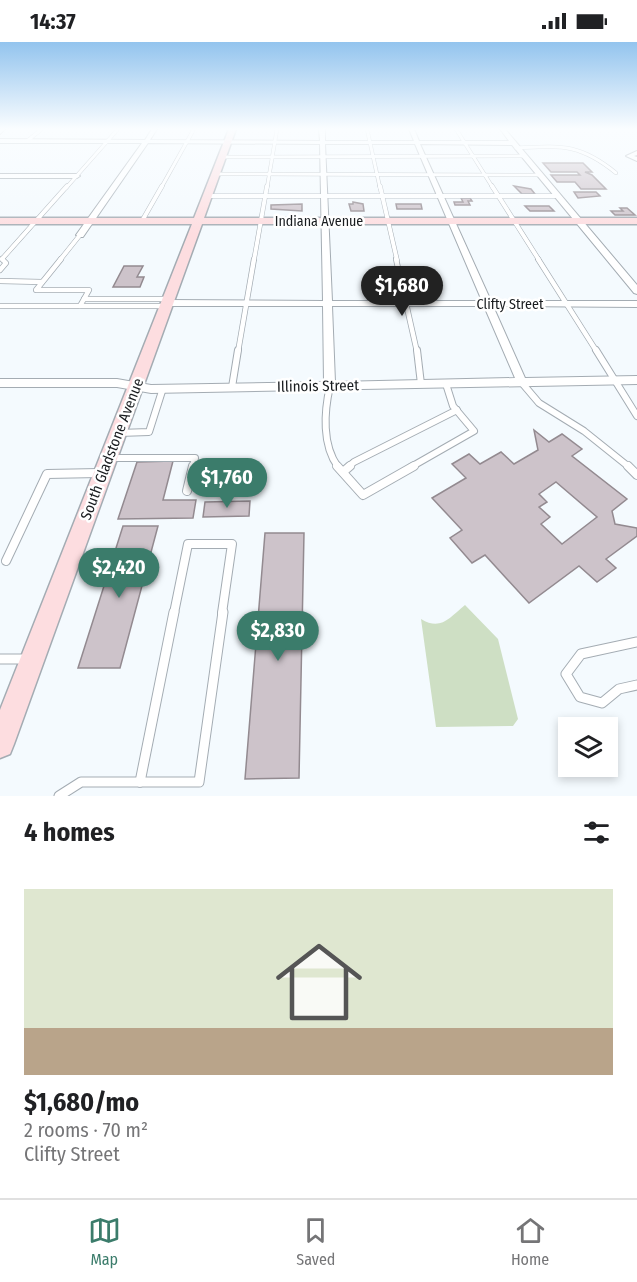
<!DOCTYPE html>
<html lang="en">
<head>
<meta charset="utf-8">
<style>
  body { margin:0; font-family:"Fira Sans Condensed",sans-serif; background:#f6f6f6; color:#202124; height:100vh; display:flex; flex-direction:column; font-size:22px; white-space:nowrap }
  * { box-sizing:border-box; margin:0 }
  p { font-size:20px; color:#757577 }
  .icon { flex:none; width:33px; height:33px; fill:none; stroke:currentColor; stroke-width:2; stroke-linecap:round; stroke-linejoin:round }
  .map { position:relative; height:754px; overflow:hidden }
  .side { display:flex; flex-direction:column; background:#fff; flex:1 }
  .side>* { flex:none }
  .fabs { position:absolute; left:558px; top:675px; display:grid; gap:12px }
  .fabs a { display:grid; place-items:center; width:60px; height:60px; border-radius:0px; background:#fff; box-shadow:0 3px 9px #0003; font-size:30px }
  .price { position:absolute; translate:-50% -51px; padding:0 14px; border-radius:21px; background:#3b7c6b; color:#fff; font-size:20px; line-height:39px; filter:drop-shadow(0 2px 3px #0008) }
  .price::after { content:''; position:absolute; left:50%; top:36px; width:18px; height:14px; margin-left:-9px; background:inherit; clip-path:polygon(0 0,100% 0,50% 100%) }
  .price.active { background:#222; color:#fff }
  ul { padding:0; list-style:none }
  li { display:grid; align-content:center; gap:12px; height:318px; padding:0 24px }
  li span { display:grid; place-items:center; height:186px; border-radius:0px; color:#555 }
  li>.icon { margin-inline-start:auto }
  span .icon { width:108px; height:108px; fill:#fffc; stroke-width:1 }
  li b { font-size:26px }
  h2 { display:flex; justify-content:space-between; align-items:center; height:72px; padding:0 24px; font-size:26px }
  .status { display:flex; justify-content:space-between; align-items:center; height:42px; padding:0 30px; background:#fff; direction:ltr }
  .status svg { height:16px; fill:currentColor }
  .menu { display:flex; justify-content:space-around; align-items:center; height:84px; border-top:2px solid #e0e0e0; background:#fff; font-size:16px; color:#757577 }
  .menu a { display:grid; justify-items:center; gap:3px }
  .menu .active { color:#3b7c6b }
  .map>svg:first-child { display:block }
</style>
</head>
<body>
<div class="status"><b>14:37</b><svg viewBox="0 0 49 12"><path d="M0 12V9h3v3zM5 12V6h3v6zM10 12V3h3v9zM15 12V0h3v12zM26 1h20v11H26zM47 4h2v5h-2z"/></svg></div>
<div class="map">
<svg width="637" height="754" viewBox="0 0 637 754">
  <rect width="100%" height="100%" fill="#f4fafe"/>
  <path fill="#cedfc4" d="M 465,563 L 498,597 L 518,677 L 513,684 L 436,685 L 421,577 C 441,589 449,576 465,563 Z"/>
  <g fill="#cdc3ca" stroke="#938a90" stroke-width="1.5" fill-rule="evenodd">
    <polygon points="543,121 583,121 592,130 585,130 592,133 606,147 581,147 575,140 557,140 551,133 580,133 577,130 551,130"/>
    <polygon points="514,144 531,147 535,152 522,152"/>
    <polygon points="574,150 596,150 600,154 578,156"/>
    <polygon points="461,156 470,156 472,159 468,159 470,163 455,163 454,160 463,160"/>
    <polygon points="353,160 363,162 364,169 351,169 349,162 353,162"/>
    <polygon points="302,162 302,169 271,167 271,163"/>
    <polygon points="396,162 421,162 422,167 397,167"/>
    <polygon points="525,164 549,164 554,169 530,169"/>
    <polygon points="620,166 627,166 635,173 615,173 611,169 623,169"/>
    <polygon points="124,224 143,224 137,235 144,235 140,245 113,245"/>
    <path d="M 534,388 L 549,400 L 562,392 L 582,407 L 572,414 L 627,457 L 612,469 L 615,482 L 637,486 L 637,494 L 606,517 L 616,526 L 597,540 L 579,524 L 529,561 L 485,513 L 472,521 L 450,496 L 462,488 L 432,456 L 466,436 L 452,422 L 469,412 L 480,422 L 501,410 L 514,422 L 538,408 ZM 556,440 L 597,475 L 562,502 L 541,482 L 550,475 L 539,465 L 547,460 L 539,452 Z"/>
    <polygon points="173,419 163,458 196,458 193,476 118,477 137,420"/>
    <polygon points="250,459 249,474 203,475 205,460"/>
    <polygon points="123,484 158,484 120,626 78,626"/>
    <polygon points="265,491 304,491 299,736 245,737"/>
  </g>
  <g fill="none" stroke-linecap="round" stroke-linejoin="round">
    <defs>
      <g id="lane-far5">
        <polyline points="367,87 380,146"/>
        <polyline points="456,87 493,146"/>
        <polyline points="27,99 42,87"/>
        <path d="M 516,106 C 561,104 579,101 616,131"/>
        <polyline points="223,115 524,114"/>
        <polyline points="216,132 539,133"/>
        <polyline points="66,146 118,87"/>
        <polyline points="161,146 194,87"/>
        <polyline points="267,146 277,87"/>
      </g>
      <g id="lane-far4">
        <polyline points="380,144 397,218"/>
        <polyline points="492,144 539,218"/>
        <polyline points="208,154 557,154"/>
        <polyline points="142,179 162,144"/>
        <polyline points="3,218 2,217 67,144"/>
        <polyline points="60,218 80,193"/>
        <polyline points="254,218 267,144"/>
      </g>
      <g id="lane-far3">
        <polyline points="396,217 417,310"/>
        <polyline points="538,217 597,310"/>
        <polyline points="0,228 6,221 2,217"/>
        <polyline points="0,239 42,240"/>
        <polyline points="84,257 169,257"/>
        <polyline points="0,264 80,264 89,248 36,248 61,217"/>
        <polyline points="80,264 166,264"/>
        <polyline points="238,310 254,217"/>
      </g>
      <g id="lane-far2">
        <polyline points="417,308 421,342"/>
        <polyline points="596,308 637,374"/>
        <polyline points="522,341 539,361 584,389 629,425"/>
        <path d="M 330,344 C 324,370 322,403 338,425"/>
        <polyline points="232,345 238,308"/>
        <polyline points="119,391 149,390 163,346"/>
        <polyline points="109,416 195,416 193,425"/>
        <polyline points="348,425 354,420 457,368"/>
        <polyline points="411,425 474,389 453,364 446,342"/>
      </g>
      <g id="lane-far1">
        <polyline points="337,424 363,453 414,424"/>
        <polyline points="628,424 637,433"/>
        <polyline points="343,430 350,424"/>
        <polyline points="187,449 193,424"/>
        <polyline points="6,519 47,432 99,431"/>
        <polyline points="174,571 188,502 232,502 222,571"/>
      </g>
      <g id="lane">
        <polyline points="637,600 581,612 566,632 580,655 602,661 619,647 637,643"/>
        <polyline points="0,617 26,617"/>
        <polyline points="140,740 199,740 223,570"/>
        <polyline points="140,740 174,570"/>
        <polyline points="59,754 81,740 140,740"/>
      </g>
      <g id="street">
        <polygon points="0,87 5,87 0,92"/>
        <path d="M 152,87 L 157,87 L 150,98 L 320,99 L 319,87 L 325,87 L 325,99 L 414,99 L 409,87 L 414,87 L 419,99 L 509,99 L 500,87 L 505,87 L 637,243 L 637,252 L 634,251 L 512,103 L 420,102 L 491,259 L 637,259 L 637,265 L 493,264 L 525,336 L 637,334 L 637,342 L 151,351 L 117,345 L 0,345 L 0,337 L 117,337 L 151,343 L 324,340 L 323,264 L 167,264 L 162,261 L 167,258 L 323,259 L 320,102 L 148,101 L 83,195 L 80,195 L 76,193 L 142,101 L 0,101 L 0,97 L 145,98 ZM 325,102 L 415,102 L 482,259 L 332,259 ZM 332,264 L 484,264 L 515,336 L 335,340 Z"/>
        <polygon points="637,109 637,113 634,114 637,115 637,119 626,114"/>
        <polygon points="0,132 77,132 80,134 77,136 0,136"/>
      </g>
      <polygon id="secondary" points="229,87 236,87 204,176 637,176 637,182 202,182 14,702 10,712 0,716 0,668 192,182 0,182 0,176 194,176"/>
    </defs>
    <use href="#lane-far5" stroke="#a4acb3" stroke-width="4"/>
    <use href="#lane-far4" stroke="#a4acb3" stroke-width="5"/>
    <use href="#lane-far3" stroke="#a4acb3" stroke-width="6"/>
    <use href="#lane-far2" stroke="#a4acb3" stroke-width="8"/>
    <use href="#lane-far1" stroke="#a4acb3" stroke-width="10"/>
    <use href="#lane" stroke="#a4acb3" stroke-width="11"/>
    <use href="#street" stroke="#a4acb3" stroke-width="2"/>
    <use href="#secondary" stroke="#a4acb3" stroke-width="3"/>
    <use href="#lane-far5" stroke="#fff" stroke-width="3"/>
    <use href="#lane-far4" stroke="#fff" stroke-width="4"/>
    <use href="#lane-far3" stroke="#fff" stroke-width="4.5"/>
    <use href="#lane-far2" stroke="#fff" stroke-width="6"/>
    <use href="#lane-far1" stroke="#fff" stroke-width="8"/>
    <use href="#lane" stroke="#fff" stroke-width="9"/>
    <use href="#street" fill="#fff" fill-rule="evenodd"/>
    <use href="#secondary" fill="#fddde0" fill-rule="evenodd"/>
  </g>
  <linearGradient id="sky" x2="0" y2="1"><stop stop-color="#93c4ee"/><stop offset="0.45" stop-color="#fafdff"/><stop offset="1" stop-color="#fafdff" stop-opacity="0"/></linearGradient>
  <rect width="637" height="193" fill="url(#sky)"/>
  <g text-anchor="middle" stroke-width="5" stroke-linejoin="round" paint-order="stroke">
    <g font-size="14" fill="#191c1f" stroke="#fff">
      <text x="319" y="184">Indiana Avenue</text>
      <text x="510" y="267">Clifty Street</text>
    </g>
    <g font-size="15" fill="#191c1f" stroke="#fff">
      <text transform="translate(318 344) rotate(-1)" y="5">Illinois Street</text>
      <text transform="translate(112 407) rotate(-69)" y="5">South Gladstone Avenue</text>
    </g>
  </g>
</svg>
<div class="fabs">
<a><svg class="icon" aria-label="layers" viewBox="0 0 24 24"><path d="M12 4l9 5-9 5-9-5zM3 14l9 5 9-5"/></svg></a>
</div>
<b class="price active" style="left:402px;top:275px">$1,680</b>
<b class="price" style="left:227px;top:467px">$1,760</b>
<b class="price" style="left:119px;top:557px">$2,420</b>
<b class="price" style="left:278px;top:620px">$2,830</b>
</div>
<section class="side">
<h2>4 homes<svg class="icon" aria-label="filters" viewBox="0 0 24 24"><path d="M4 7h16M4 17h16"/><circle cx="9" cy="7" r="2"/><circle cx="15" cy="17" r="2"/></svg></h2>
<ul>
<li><span style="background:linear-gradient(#dfe7d0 75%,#b9a48a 0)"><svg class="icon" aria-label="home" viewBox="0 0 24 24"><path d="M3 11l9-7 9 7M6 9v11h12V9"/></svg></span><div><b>$1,680/mo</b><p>2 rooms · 70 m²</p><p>Clifty Street</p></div></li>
</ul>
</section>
<nav class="menu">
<a class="active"><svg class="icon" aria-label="map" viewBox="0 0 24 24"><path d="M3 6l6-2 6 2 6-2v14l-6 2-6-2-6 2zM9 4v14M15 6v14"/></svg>Map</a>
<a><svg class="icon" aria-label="saved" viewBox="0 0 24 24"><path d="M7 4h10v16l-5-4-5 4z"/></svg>Saved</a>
<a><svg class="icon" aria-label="home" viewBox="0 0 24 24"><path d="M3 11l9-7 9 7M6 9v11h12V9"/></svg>Home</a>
</nav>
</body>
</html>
